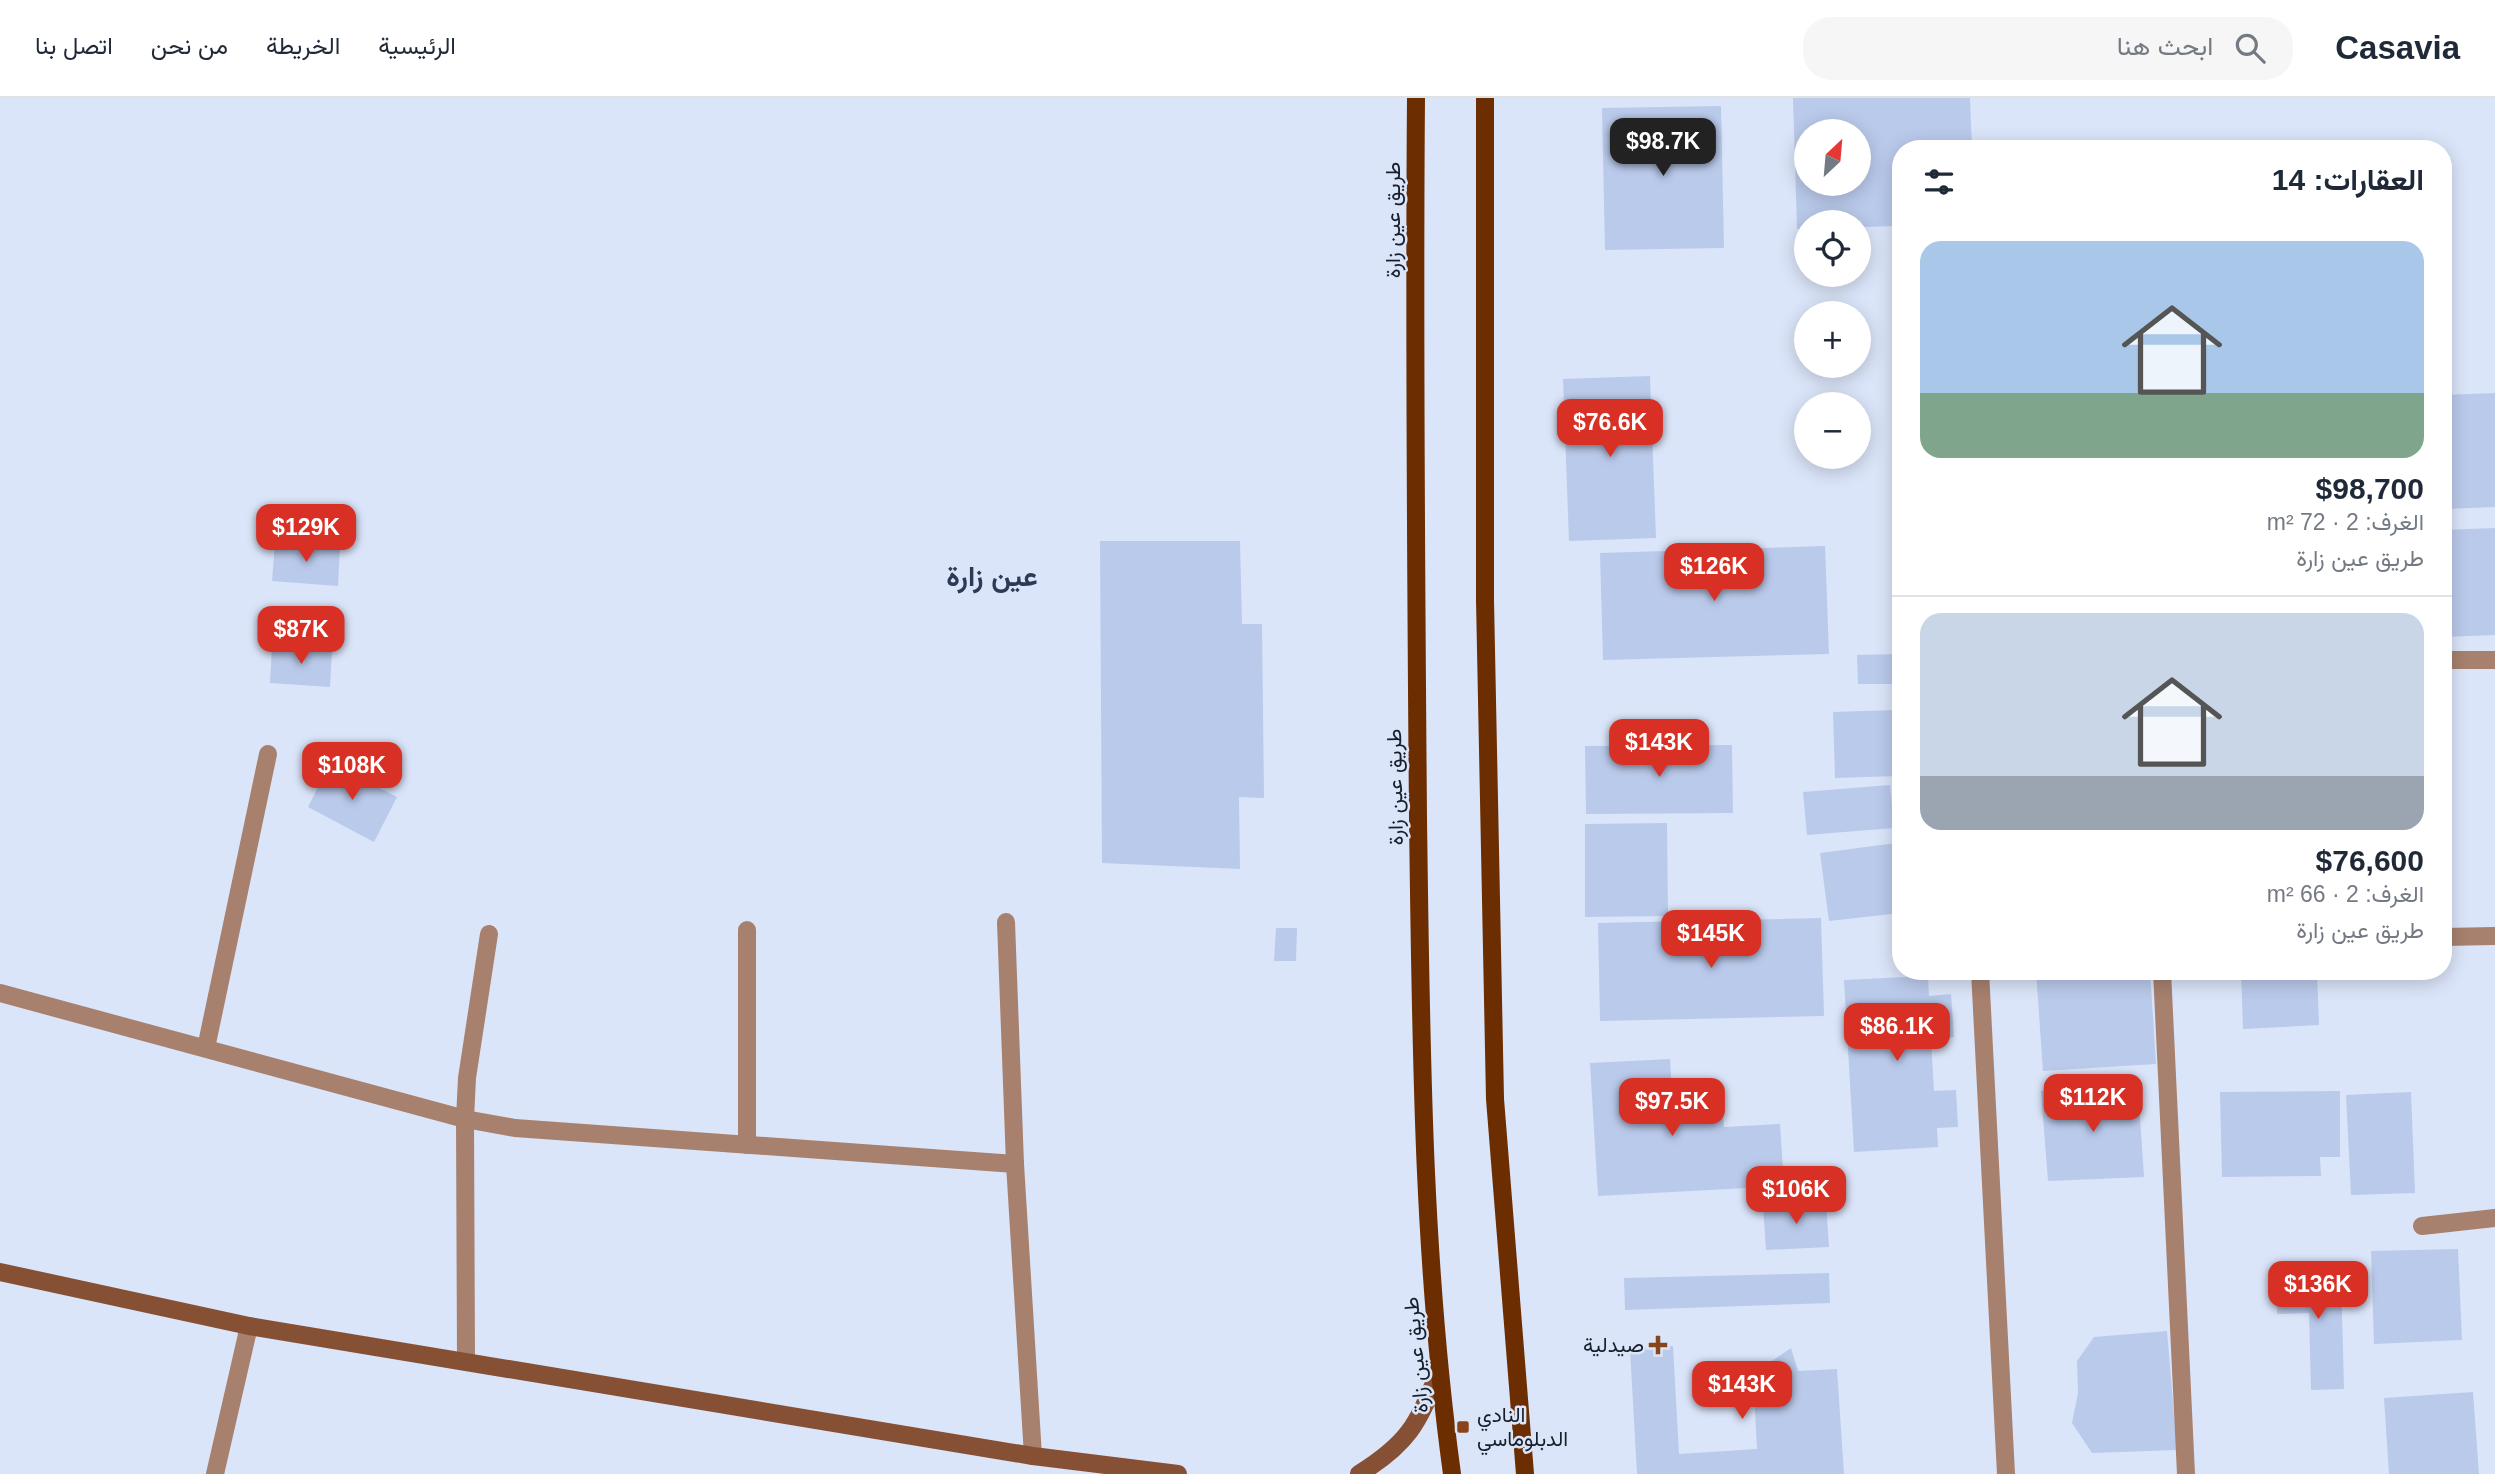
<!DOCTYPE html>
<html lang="ar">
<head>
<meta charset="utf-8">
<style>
  body { margin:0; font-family:Arial,Vazirmatn,sans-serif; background:#f6f6f7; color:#1f2937; direction:rtl; height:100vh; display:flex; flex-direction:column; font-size:26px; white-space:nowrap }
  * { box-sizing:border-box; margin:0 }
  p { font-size:23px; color:#747a83 }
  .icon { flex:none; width:38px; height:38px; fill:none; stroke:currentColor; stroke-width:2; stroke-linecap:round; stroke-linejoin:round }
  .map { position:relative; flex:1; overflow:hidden; direction:ltr }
  .sheet { position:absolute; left:1892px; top:42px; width:560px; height:840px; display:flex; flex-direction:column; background:#fff; border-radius:28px; box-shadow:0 4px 18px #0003; direction:rtl }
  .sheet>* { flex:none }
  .needle { width:46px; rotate:26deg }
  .controls { position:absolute; left:1794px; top:21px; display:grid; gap:14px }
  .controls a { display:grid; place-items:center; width:77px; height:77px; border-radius:50%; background:#fff; box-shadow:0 4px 18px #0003; font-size:35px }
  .price { position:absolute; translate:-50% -60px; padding:0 16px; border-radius:14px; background:#d93025; color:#fff; font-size:23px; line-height:46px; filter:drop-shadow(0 2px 4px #0008) }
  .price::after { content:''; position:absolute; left:50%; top:42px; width:21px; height:16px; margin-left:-10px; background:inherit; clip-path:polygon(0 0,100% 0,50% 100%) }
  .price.active { background:#222; color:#fff }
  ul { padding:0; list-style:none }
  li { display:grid; align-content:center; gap:14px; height:371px; padding:0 28px }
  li+li { border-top:2px solid #e0e1e3 }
  li span { display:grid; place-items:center; height:217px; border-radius:21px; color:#555 }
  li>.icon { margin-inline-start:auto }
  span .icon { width:126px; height:126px; fill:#fffc; stroke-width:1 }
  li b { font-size:30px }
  h2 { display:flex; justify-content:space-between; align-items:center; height:84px; padding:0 28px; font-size:30px }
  header { display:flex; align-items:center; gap:42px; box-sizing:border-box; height:98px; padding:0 35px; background:#fff; border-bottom:2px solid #e0e1e3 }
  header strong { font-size:33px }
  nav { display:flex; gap:38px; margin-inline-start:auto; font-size:24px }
  .search { width:490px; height:63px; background:#f6f6f7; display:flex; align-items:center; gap:18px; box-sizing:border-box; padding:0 24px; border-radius:28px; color:#747a83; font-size:26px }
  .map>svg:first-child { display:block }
</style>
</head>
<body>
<header>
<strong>Casavia</strong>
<div class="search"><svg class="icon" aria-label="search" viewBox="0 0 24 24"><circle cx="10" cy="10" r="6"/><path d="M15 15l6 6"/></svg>ابحث هنا</div>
<nav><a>الرئيسية</a><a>الخريطة</a><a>من نحن</a><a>اتصل بنا</a></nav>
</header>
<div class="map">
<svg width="2495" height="1376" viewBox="0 0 2495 1376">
  <rect width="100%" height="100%" fill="#dbe5f9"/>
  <g fill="#bacaeb" fill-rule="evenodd">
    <path d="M 1793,0 L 1970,0 L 1972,51 L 1900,51 L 1900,128 L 1858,129 L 1858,124 L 1806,124 L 1806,131 L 1797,131 ZM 1806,33 L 1858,33 L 1858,86 L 1806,86 Z"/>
    <polygon points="1721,8 1724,150 1605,152 1602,10"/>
    <polygon points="1650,278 1656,440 1569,443 1563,281"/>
    <polygon points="2495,295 2495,409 2446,411 2443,297"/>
    <polygon points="2495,430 2495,537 2443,539 2443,432"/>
    <polygon points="1100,443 1240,443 1242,526 1262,526 1264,700 1239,699 1240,771 1102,765"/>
    <polygon points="275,445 340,449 338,488 272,483"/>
    <polygon points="1825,448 1829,556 1603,562 1600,455"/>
    <polygon points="272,547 332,551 330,589 270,585"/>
    <polygon points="1900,556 1900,586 1858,586 1857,557"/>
    <polygon points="1895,612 1898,678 1835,680 1833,614"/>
    <polygon points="1732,647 1733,715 1586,716 1585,648"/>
    <polygon points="330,665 397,699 374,744 308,709"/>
    <polygon points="1890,687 1894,730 1807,737 1803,694"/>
    <polygon points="1667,725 1668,818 1585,819 1585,726"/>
    <polygon points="1896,745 1900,815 1829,823 1820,755"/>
    <polygon points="1821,820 1824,918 1600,923 1598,825"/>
    <polygon points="1276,830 1297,830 1296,863 1274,863"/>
    <polygon points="2036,873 2150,873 2156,966 2043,973"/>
    <polygon points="2241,873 2317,873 2319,927 2243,931"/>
    <polygon points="1928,878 1929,898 1951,896 1954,939 1931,941 1934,993 1956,992 1958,1029 1937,1030 1938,1049 1854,1054 1844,882"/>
    <polygon points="1670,961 1673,1013 1722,1010 1724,1029 1780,1026 1784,1088 1598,1098 1590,965"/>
    <polygon points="2138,990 2144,1079 2048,1083 2041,993"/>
    <polygon points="2340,993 2340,1059 2320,1059 2321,1078 2222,1079 2220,994"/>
    <polygon points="2411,994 2415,1095 2351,1097 2346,997"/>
    <polygon points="1826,1104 1829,1149 1766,1152 1763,1108"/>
    <polygon points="2458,1151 2462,1242 2374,1246 2371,1153"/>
    <polygon points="2341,1174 2344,1291 2311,1292 2309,1215 2277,1216 2276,1175"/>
    <polygon points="1829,1175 1830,1205 1625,1212 1624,1180"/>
    <polygon points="2167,1233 2177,1352 2092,1355 2072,1325 2078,1295 2077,1263 2094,1239"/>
    <polygon points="1673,1248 1679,1356 1757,1351 1753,1276 1791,1250 1798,1273 1837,1271 1844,1376 1637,1376 1630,1251"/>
    <polygon points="2473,1294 2479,1376 2389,1376 2384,1300"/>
  </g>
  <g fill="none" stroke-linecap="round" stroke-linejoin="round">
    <g stroke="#a7816e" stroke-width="18">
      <polyline points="2443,562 2495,562"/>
      <polyline points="1006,824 1015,1066 1033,1358"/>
      <polyline points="2443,839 2495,838"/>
      <polyline points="1980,873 2006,1376"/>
      <polyline points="2162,873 2186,1376"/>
      <polyline points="0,895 465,1021 515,1030 1015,1066"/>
      <polyline points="206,950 268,656"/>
      <polyline points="747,1047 747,832"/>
      <polyline points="2422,1128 2495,1120"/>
      <polyline points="466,1263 465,1021 467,980 489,836"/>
      <polyline points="215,1376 249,1228"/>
    </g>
    <g stroke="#865035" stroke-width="18">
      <polyline points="0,1174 249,1228 1033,1358 1178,1376"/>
      <path d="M 1359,1376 C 1407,1346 1418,1327 1438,1275"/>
    </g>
    <g stroke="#6c2d01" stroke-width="18">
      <path d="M 1416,0 C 1414,240 1416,480 1418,720 C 1421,939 1422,1158 1452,1376"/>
      <polyline points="1485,0 1485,502 1495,1001 1525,1376"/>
    </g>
  </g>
  <g fill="#8a441c" stroke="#dbe5f9" stroke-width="2.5">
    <path d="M1654.5 1236.5h7v7h7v7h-7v7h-7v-7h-7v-7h7z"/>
    <rect x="1456" y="1322" width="14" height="14" rx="3.5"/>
  </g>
  <g text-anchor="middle" stroke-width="5" stroke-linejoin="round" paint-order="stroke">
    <g font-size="21" fill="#181e2a" stroke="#dbe5f9">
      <text transform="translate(1393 122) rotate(-90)" y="7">طريق عين زارة</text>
      <text transform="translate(1395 689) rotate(-91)" y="7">طريق عين زارة</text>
      <text transform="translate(1416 1257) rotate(-95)" y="7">طريق عين زارة</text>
    </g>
    <g font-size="21" fill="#181e2a" stroke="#dbe5f9" text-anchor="end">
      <text x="1644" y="1254">صيدلية</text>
      <text x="1477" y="1324" text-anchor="start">النادي<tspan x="1477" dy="24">الدبلوماسي</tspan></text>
    </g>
    <g font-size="28" font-weight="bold" fill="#2d3a54" stroke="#dbe5f9">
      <text x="992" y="488">عين زارة</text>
    </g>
  </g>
</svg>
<div class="controls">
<a><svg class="needle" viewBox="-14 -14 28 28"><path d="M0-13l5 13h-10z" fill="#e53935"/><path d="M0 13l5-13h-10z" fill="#747a83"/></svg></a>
<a><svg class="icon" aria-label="locate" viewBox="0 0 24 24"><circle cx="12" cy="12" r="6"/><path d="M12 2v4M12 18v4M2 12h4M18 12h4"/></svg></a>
<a>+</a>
<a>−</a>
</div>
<b class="price active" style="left:1663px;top:80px">$98.7K</b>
<b class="price" style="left:1610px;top:361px">$76.6K</b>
<b class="price" style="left:306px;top:466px">$129K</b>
<b class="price" style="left:1714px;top:505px">$126K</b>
<b class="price" style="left:301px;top:568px">$87K</b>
<b class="price" style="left:1659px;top:681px">$143K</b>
<b class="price" style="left:352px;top:704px">$108K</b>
<b class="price" style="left:1711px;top:872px">$145K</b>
<b class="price" style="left:1897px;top:965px">$86.1K</b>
<b class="price" style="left:2093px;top:1036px">$112K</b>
<b class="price" style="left:1672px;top:1040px">$97.5K</b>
<b class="price" style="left:1796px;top:1128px">$106K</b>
<b class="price" style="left:2318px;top:1223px">$136K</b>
<b class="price" style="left:1742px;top:1323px">$143K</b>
<section class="sheet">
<h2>العقارات: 14<svg class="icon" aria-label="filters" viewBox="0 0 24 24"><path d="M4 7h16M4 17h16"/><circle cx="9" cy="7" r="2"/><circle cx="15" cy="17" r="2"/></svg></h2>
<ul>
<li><span style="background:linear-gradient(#a9c7e8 70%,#7fa58c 0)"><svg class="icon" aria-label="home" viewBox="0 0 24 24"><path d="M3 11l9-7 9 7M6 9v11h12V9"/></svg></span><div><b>$98,700</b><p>الغرف: 2 · 72 m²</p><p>طريق عين زارة</p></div></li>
<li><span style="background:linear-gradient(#c9d6e8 75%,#9aa5b1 0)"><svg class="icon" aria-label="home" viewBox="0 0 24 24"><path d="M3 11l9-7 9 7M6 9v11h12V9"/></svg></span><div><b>$76,600</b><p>الغرف: 2 · 66 m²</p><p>طريق عين زارة</p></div></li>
</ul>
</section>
</div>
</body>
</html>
